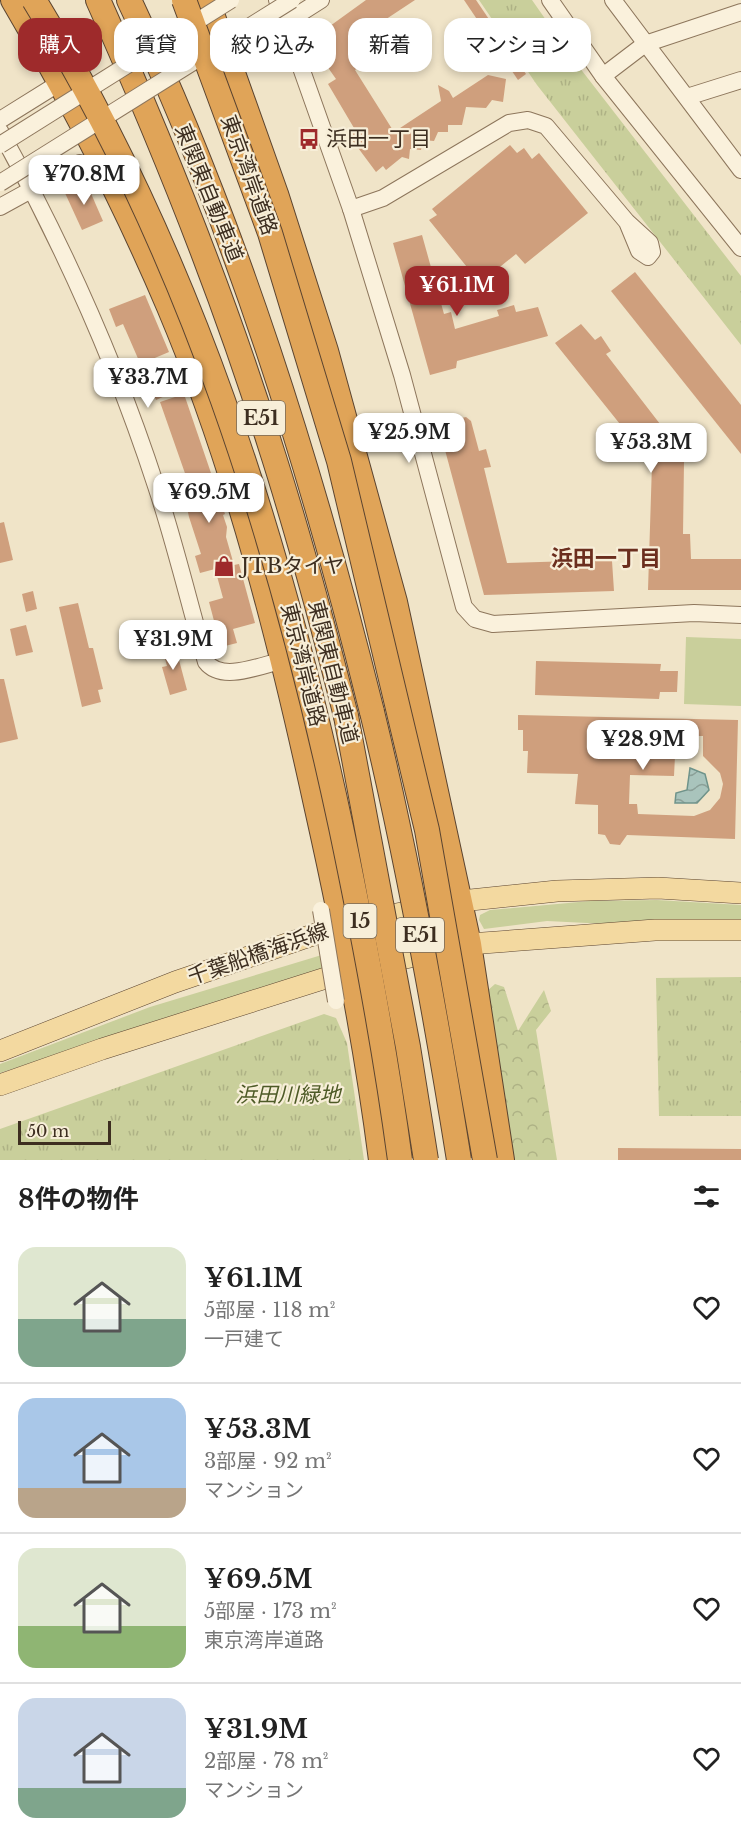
<!DOCTYPE html>
<html lang="ja">
<head>
<meta charset="utf-8">
<style>
  body { margin:0; font-family:"Libre Baskerville","Noto Sans JP",serif; background:#f2f2f2; color:#222; height:100vh; display:flex; flex-direction:column; font-size:22px; white-space:nowrap }
  * { box-sizing:border-box; margin:0 }
  p { font-size:20px; color:#767676 }
  .icon { flex:none; width:33px; height:33px; fill:none; stroke:currentColor; stroke-width:2; stroke-linecap:round; stroke-linejoin:round }
  .map { position:relative; height:1160px; overflow:hidden }
  .sheet { display:flex; flex-direction:column; background:#fff; flex:1 }
  .sheet>* { flex:none }
  .guide { position:absolute; left:18px; top:18px; width:705px; height:54px; display:flex; gap:12px }
  .scale { position:absolute; left:18px; bottom:15px; width:93px; box-sizing:border-box; padding-left:6px; border:3px solid #3d2e20; border-top:0; font-size:16px; line-height:21px; white-space:nowrap; color:#3d2e20; -webkit-text-stroke:4px #f7eed8; paint-order:stroke }
  .price { position:absolute; translate:-50% -51px; padding:0 14px; border-radius:12px; background:#fff; color:#222; font-size:20px; line-height:39px; filter:drop-shadow(0 2px 3px #0008) }
  .price::after { content:''; position:absolute; left:50%; top:36px; width:18px; height:14px; margin-left:-9px; background:inherit; clip-path:polygon(0 0,100% 0,50% 100%) }
  .price.selected { background:#9e2a2b; color:#fff }
  ul { padding:0; list-style:none }
  li { display:flex; align-items:center; gap:18px; height:150px; padding:0 18px }
  li+li { border-top:2px solid #e0e0e0 }
  li span { display:grid; place-items:center; flex:none; width:168px; height:120px; border-radius:18px; color:#555 }
  li>.icon { margin-inline-start:auto }
  span .icon { width:72px; height:72px; fill:#fffc; stroke-width:1 }
  li b { font-size:26px }
  h2 { display:flex; justify-content:space-between; align-items:center; height:72px; padding:0 18px; font-size:26px }
  .chip { padding:0 21px; border-radius:18px; background:#fff; box-shadow:0 3px 9px #0003; font-size:21px; line-height:54px }
  .chip.selected { background:#9e2a2b; color:#fff }
  .map>svg:first-child { display:block }
</style>
</head>
<body>
<div class="map">
<svg width="741" height="1160" viewBox="0 0 741 1160">
  <defs>
    <pattern id="forest-crowns" width="20" height="18" patternUnits="userSpaceOnUse" patternTransform="scale(1.5)"><rect width="20" height="18" fill="#c9cf9b"/><path d="M2 6a3 3 0 1 1 6 0M12 15a3 3 0 1 1 6 0" fill="none" stroke="#aeb285"/></pattern>
    <pattern id="park-tufts" width="24" height="20" patternUnits="userSpaceOnUse" patternTransform="scale(1.5)"><rect width="24" height="20" fill="#c9cf9b"/><path d="M3 7l-1-3M5 7V3M7 7l1-3M15 17l-1-3M17 17v-4M19 17l1-3" fill="none" stroke="#aeb285"/></pattern>
    <pattern id="water-waves" width="16" height="10" patternUnits="userSpaceOnUse" patternTransform="scale(1.5)"><rect width="16" height="10" fill="#a9c4bc"/><path d="M0 5q4-4 8 0t8 0" fill="none" stroke="#8ba098"/></pattern>
  </defs>
  <rect width="100%" height="100%" fill="#f0e4c8"/>
  <g fill="#c9cf9b">
    <polygon points="686,637 741,639 741,706 684,704"/>
    <polygon points="657,900 741,905 741,920 607,924 547,921 484,929 479,920 480,915 490,910 590,901"/>
    <polygon points="325,954 328,967 0,1073 0,1064 150,1007"/>
  </g>
  <polygon fill="url(#forest-crowns)" points="495,984 504,987 518,1031 544,990 551,1011 536,1030 557,1160 510,1160 487,991"/>
  <g fill="url(#park-tufts)">
    <polygon points="479,0 532,0 576,63 741,276 741,345 537,85"/>
    <polygon points="741,977 741,1116 659,1116 656,978"/>
    <polygon points="324,1014 336,1018 347,1043 364,1160 0,1160 0,1129"/>
  </g>
  <polygon fill="url(#water-waves)" stroke="#6f938a" stroke-width="1.5" points="690,768 705,774 709,790 697,803 675,803 676,793 687,790"/>
  <g fill="#cf9f7d" fill-rule="evenodd">
    <polygon points="366,0 415,0 356,39 364,51 355,57 361,66 355,70 394,132 441,101 438,85 449,91 453,98 488,75 506,79 503,102 492,100 486,108 466,107 462,125 448,125 448,132 438,132 434,141 423,140 421,150 410,149 409,159 402,157 386,170 383,166 376,172 347,133 354,128 328,84 336,79 315,49 322,33 318,28 326,22 330,26"/>
    <polygon points="464,0 476,0 526,74 518,80"/>
    <polygon points="510,145 517,153 524,148 532,159 539,153 588,213 525,264 516,254 485,279 480,272 475,277 429,220 437,215 432,209"/>
    <polygon points="86,182 103,221 82,230 65,193"/>
    <polygon points="422,235 444,314 451,312 455,329 499,316 497,310 514,305 516,312 538,307 548,336 457,361 456,368 430,375 393,243"/>
    <polygon points="635,272 741,405 741,454 611,291"/>
    <polygon points="145,295 169,352 150,360 165,396 156,400 123,324 116,327 109,309"/>
    <polygon points="581,324 595,340 601,336 611,351 606,354 677,446 672,450 677,462 684,462 683,534 690,534 691,559 741,559 741,590 648,590 652,464 555,343"/>
    <polygon points="184,394 225,514 223,515 227,527 226,537 234,565 239,564 255,623 233,629 237,643 221,647 209,602 223,598 215,569 200,573 195,556 201,554 189,517 186,503 190,501 183,480 187,479 160,402"/>
    <polygon points="466,417 471,421 479,451 486,449 491,467 484,468 507,563 572,561 572,555 590,554 590,560 612,561 614,591 484,595 438,424"/>
    <polygon points="4,522 13,560 0,563 0,523"/>
    <polygon points="33,591 37,609 26,612 22,594"/>
    <polygon points="78,603 89,648 93,648 103,689 98,690 101,702 82,707 59,607"/>
    <polygon points="26,625 33,652 16,656 10,629"/>
    <polygon points="175,645 187,690 170,695 162,667 167,666 162,648"/>
    <polygon points="536,661 661,664 660,671 678,671 677,692 660,692 659,699 535,695"/>
    <polygon points="0,679 4,679 18,739 0,743"/>
    <path d="M 518,715 L 738,720 L 735,839 L 627,835 L 620,845 L 610,844 L 605,835 L 598,834 L 598,805 L 575,804 L 578,774 L 527,773 L 528,751 L 523,751 L 523,730 L 518,730 ZM 681,736 L 703,736 L 703,756 L 720,773 L 723,784 L 720,798 L 710,810 L 694,816 L 638,814 L 637,804 L 629,804 L 630,775 L 674,776 L 675,756 L 681,756 Z"/>
    <polygon points="618,1148 741,1149 741,1160 618,1160"/>
  </g>
  <g fill="none" stroke-linecap="round" stroke-linejoin="round">
    <defs>
      <g id="minor">
        <polyline points="277,0 351,209 402,375 464,607 475,619 493,624 694,613 741,615"/>
        <polyline points="550,0 603,76 741,248"/>
        <polyline points="613,0 741,170"/>
        <polyline points="228,59 321,0"/>
        <polyline points="603,76 645,44 741,12"/>
        <polyline points="687,97 741,80"/>
        <polyline points="0,120 61,82"/>
        <path d="M 0,131 C 62,243 116,363 156,486 C 175,543 189,603 206,662 C 222,683 261,665 284,660"/>
        <polyline points="0,207 80,163 108,177"/>
        <polyline points="351,209 383,198 509,123 528,120 546,126 627,222 650,243 652,252 648,257 639,251 627,222"/>
      </g>
      <g id="major">
        <polyline points="0,1051 175,982 342,925 461,901 557,891 658,888 741,893"/>
        <polyline points="0,1085 102,1049 351,970 469,944 655,930 741,930"/>
      </g>
      <g id="highway">
        <path d="M 13,0 C 71,99 124,201 169,307 C 237,468 280,639 317,809 C 343,925 366,1042 381,1160"/>
        <path d="M 98,0 C 163,145 223,294 270,445 C 299,535 323,625 346,716"/>
        <path d="M 129,0 C 236,226 312,470 372,712"/>
        <polyline points="207,0 276,194 326,351 395,602 469,944 502,1160"/>
      </g>
    </defs>
    <use href="#minor" stroke="#8d765c" stroke-width="18"/>
    <use href="#major" stroke="#5b4430" stroke-width="22"/>
    <use href="#highway" stroke="#5b4430" stroke-width="26"/>
    <use href="#minor" stroke="#faf1dc" stroke-width="16"/>
    <use href="#major" stroke="#f3d9a0" stroke-width="21"/>
    <use href="#highway" stroke="#e0a458" stroke-width="24"/>
    <defs>
      <g id="minor-bridge">
        <polyline points="0,145 231,0"/>
        <polyline points="0,183 292,0"/>
        <polyline points="321,910 336,1001"/>
      </g>
      <g id="highway-bridge">
        <path d="M 34,0 C 190,254 279,537 341,827 C 364,937 385,1048 400,1160"/>
        <polyline points="184,0 270,233 339,461 427,830 485,1160"/>
        <path d="M 372,712 C 408,860 435,1010 459,1160"/>
        <polyline points="346,716 408,1047 426,1160"/>
      </g>
    </defs>
    <use href="#minor-bridge" stroke="#8d765c" stroke-width="18" stroke-linecap="butt"/>
    <use href="#highway-bridge" stroke="#5b4430" stroke-width="26" stroke-linecap="butt"/>
    <use href="#minor-bridge" stroke="#faf1dc" stroke-width="16"/>
    <use href="#highway-bridge" stroke="#e0a458" stroke-width="24"/>
  </g>
  <defs>
    <symbol id="bus-bare" viewBox="-9 -9 18 18"><path d="M-5-6H5V4H4V6H2V4H-2V6H-4V4H-5ZM-3.5-4V0h7V-4ZM-3.5 1.2v1.5H-2V1.2ZM2 1.2v1.5H3.5V1.2Z" fill="#9e2a2b" stroke="#f7eed8" stroke-width="2.5" paint-order="stroke"/></symbol>
    <symbol id="shop-bare" viewBox="-9 -9 18 18"><path d="M-5-2.5h2.3a2.7 3.5 0 0 1 5.4 0H5L5.5 6h-11ZM-1.5-2.5h3a1.5 2.3 0 0 0-3 0Z" fill="#9e2a2b" stroke="#f7eed8" stroke-width="2.5" paint-order="stroke"/></symbol>
  </defs>
  <g fill-rule="evenodd">
    <use href="#bus-bare" x="294" y="124" width="30" height="30"/>
    <use href="#shop-bare" x="209" y="551" width="30" height="30"/>
  </g>
  <g text-anchor="middle" stroke-width="4.5" stroke-linejoin="round" paint-order="stroke">
    <g fill="#f7eed8" stroke="#756857" stroke-width="1.5">
      <rect x="237" y="401" width="48" height="34" rx="4.5"/>
      <rect x="343.5" y="904" width="33" height="34" rx="4.5"/>
      <rect x="396" y="918" width="48" height="34" rx="4.5"/>
    </g>
    <g font-size="20" font-weight="bold" fill="#3d2e20">
      <text x="261" y="425">E51</text>
      <text x="360" y="928">15</text>
      <text x="420" y="942">E51</text>
    </g>
    <g font-size="21" fill="#3d2e20" stroke="#f7eed8" text-anchor="start">
      <text x="326" y="146">浜田一丁目</text>
      <text x="241" y="573">JTBタイヤ</text>
    </g>
    <g font-size="21" fill="#3d2e20" stroke="#f7eed8">
      <text transform="translate(249 175) rotate(70)" y="7">東京湾岸道路</text>
      <text transform="translate(209 193) rotate(68)" y="7">東関東自動車道</text>
      <text transform="translate(303 665) rotate(76)" y="7">東京湾岸道路</text>
      <text transform="translate(333 672) rotate(76)" y="7">東関東自動車道</text>
      <text transform="translate(258 954) rotate(-19)" y="7">千葉船橋海浜線</text>
    </g>
    <g font-size="21" font-style="italic" fill="#4d5a26" stroke="#f7eed8">
      <text x="288" y="1102">浜田川緑地</text>
    </g>
    <g font-size="22" font-weight="bold" fill="#6b2e1e" stroke="#f7eed8">
      <text x="606" y="566">浜田一丁目</text>
    </g>
  </g>
</svg>
<div class="scale">50 m</div>
<b class="price" style="left:84px;top:206px">¥70.8M</b>
<b class="price selected" style="left:457px;top:317px">¥61.1M</b>
<b class="price" style="left:148px;top:409px">¥33.7M</b>
<b class="price" style="left:409px;top:464px">¥25.9M</b>
<b class="price" style="left:651px;top:474px">¥53.3M</b>
<b class="price" style="left:209px;top:524px">¥69.5M</b>
<b class="price" style="left:173px;top:671px">¥31.9M</b>
<b class="price" style="left:643px;top:771px">¥28.9M</b>
<div class="guide">
<a class="chip selected">購入</a>
<a class="chip">賃貸</a>
<a class="chip">絞り込み</a>
<a class="chip">新着</a>
<a class="chip">マンション</a>
</div>
</div>
<section class="sheet">
<h2>8件の物件<svg class="icon" aria-label="filters" viewBox="0 0 24 24"><path d="M4 7h16M4 17h16"/><circle cx="9" cy="7" r="2"/><circle cx="15" cy="17" r="2"/></svg></h2>
<ul>
<li><span style="background:linear-gradient(#dfe7d0 60%,#7fa58c 0)"><svg class="icon" aria-label="home" viewBox="0 0 24 24"><path d="M3 11l9-7 9 7M6 9v11h12V9"/></svg></span><div><b>¥61.1M</b><p>5部屋 · 118 m²</p><p>一戸建て</p></div><svg class="icon" aria-label="heart" viewBox="0 0 24 24"><path d="M12 20l-8-8c-3-5 5-10 8-4 3-6 11-1 8 4z"/></svg></li>
<li><span style="background:linear-gradient(#a9c7e8 75%,#b9a48a 0)"><svg class="icon" aria-label="home" viewBox="0 0 24 24"><path d="M3 11l9-7 9 7M6 9v11h12V9"/></svg></span><div><b>¥53.3M</b><p>3部屋 · 92 m²</p><p>マンション</p></div><svg class="icon" aria-label="heart" viewBox="0 0 24 24"><path d="M12 20l-8-8c-3-5 5-10 8-4 3-6 11-1 8 4z"/></svg></li>
<li><span style="background:linear-gradient(#dfe7d0 65%,#8fb573 0)"><svg class="icon" aria-label="home" viewBox="0 0 24 24"><path d="M3 11l9-7 9 7M6 9v11h12V9"/></svg></span><div><b>¥69.5M</b><p>5部屋 · 173 m²</p><p>東京湾岸道路</p></div><svg class="icon" aria-label="heart" viewBox="0 0 24 24"><path d="M12 20l-8-8c-3-5 5-10 8-4 3-6 11-1 8 4z"/></svg></li>
<li><span style="background:linear-gradient(#c9d6e8 75%,#7fa58c 0)"><svg class="icon" aria-label="home" viewBox="0 0 24 24"><path d="M3 11l9-7 9 7M6 9v11h12V9"/></svg></span><div><b>¥31.9M</b><p>2部屋 · 78 m²</p><p>マンション</p></div><svg class="icon" aria-label="heart" viewBox="0 0 24 24"><path d="M12 20l-8-8c-3-5 5-10 8-4 3-6 11-1 8 4z"/></svg></li>
</ul>
</section>
</body>
</html>
